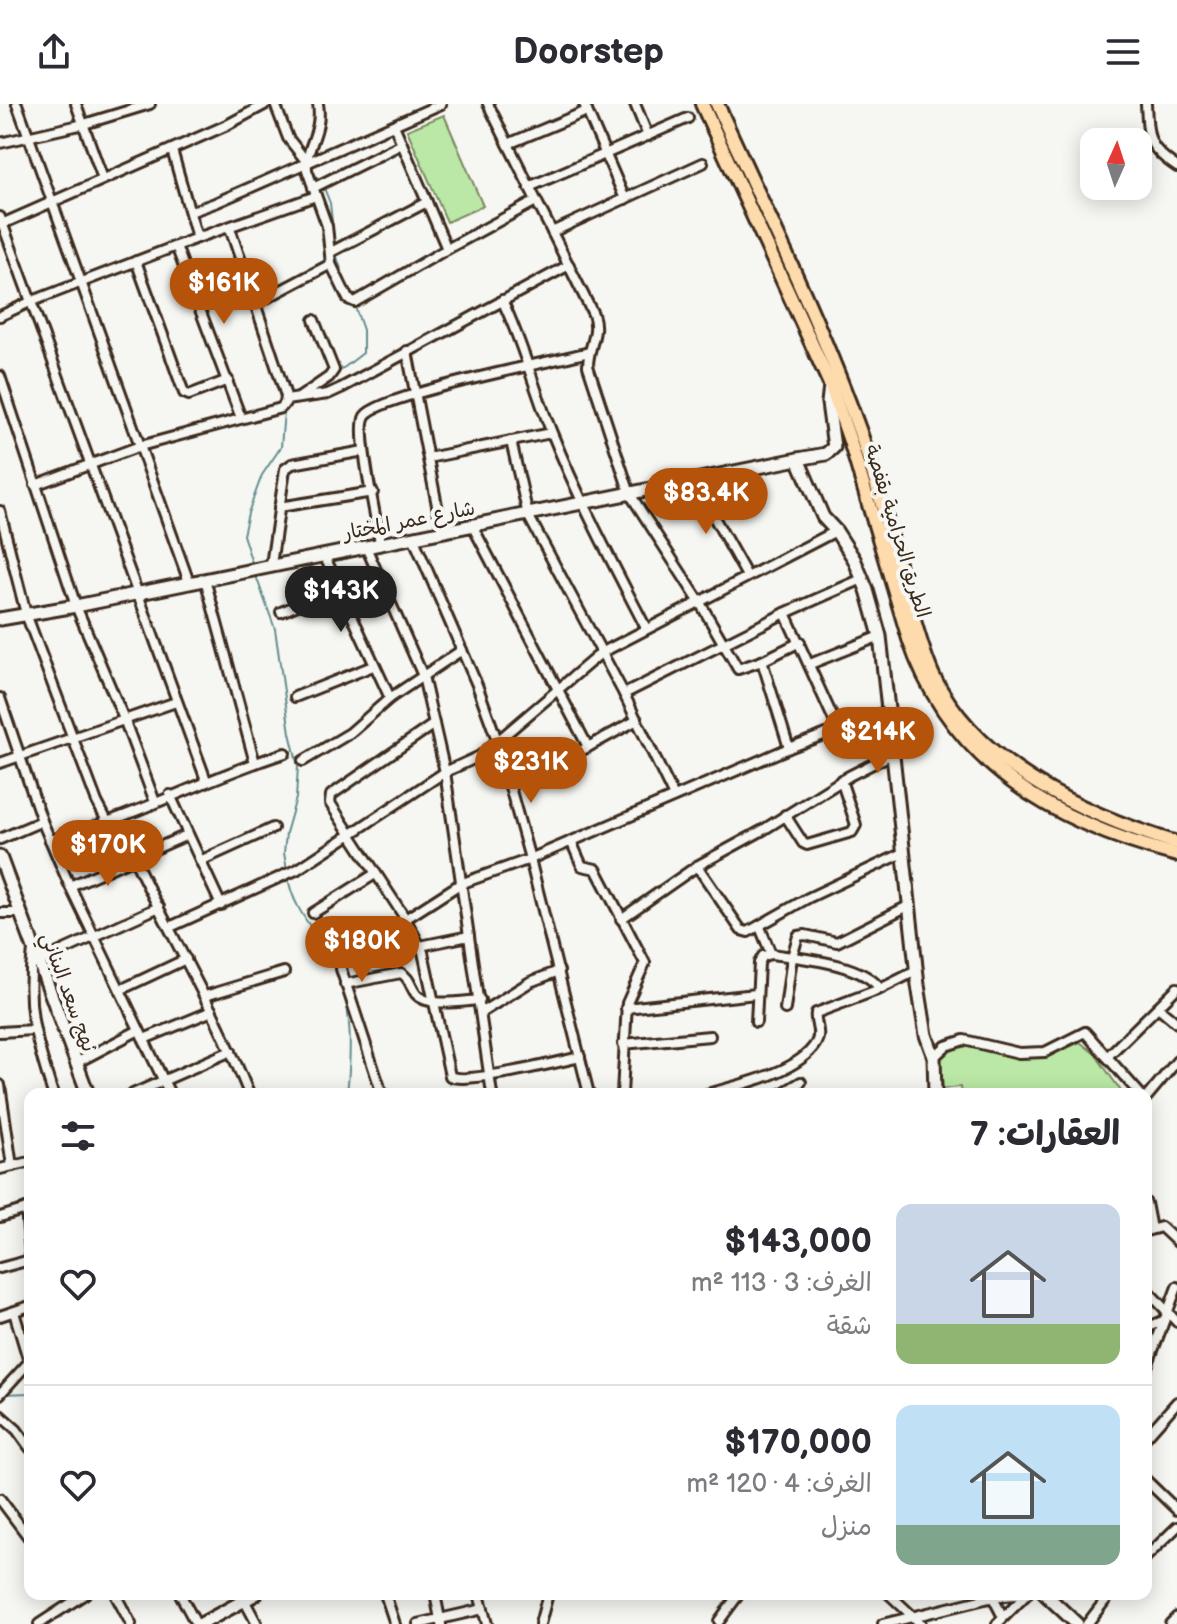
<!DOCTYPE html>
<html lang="ar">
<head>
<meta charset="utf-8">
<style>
  body { margin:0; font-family:"Balsamiq Sans","Playpen Sans Arabic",sans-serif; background:#f2f2f3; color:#2b2b33; direction:rtl; height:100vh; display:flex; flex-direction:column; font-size:30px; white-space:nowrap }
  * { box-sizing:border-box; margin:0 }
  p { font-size:26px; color:#7c7c81 }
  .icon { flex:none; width:44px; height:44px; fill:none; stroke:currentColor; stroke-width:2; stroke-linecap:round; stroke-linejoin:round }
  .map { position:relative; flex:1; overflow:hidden; direction:ltr }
  .sheet { position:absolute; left:24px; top:984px; width:1128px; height:512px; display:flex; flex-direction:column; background:#fff; border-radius:16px; box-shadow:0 4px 20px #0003; direction:rtl }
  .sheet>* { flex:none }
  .needle { width:52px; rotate:3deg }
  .controls { position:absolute; left:1080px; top:24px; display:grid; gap:16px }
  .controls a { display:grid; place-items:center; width:72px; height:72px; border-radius:16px; background:#fff; box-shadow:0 4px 20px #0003; font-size:40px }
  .price { position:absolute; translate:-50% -68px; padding:0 18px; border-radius:28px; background:#b45309; color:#fff; font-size:26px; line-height:52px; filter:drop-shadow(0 2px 4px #0008) }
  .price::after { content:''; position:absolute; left:50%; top:48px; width:24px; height:18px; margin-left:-12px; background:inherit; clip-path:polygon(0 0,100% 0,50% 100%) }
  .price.on { background:#222; color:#fff }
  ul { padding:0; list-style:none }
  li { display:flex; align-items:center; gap:24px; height:200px; padding:0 32px }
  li+li { border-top:2px solid #e1e1e2 }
  li span { display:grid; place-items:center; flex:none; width:224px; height:160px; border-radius:16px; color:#555 }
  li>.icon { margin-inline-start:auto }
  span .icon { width:96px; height:96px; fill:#fffc; stroke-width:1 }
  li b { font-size:34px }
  h2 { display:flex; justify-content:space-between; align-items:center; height:96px; padding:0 32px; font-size:34px }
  header { display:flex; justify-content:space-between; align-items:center; height:104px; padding:0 32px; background:#fff; font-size:36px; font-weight:800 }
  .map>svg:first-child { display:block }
</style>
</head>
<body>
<header><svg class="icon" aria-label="menu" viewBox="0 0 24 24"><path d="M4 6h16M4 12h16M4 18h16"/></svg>Doorstep<svg class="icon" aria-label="share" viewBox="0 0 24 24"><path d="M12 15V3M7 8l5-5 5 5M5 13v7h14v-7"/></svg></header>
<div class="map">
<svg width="1177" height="1520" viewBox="0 0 1177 1520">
  <rect width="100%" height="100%" fill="#f6f6f2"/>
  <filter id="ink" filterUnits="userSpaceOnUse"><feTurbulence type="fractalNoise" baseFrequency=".0125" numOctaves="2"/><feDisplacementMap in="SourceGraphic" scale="16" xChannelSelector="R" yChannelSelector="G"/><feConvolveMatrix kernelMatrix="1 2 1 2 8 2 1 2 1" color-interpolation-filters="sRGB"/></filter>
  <g filter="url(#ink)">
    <g fill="#bbe8a6" stroke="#7b8962" stroke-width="2">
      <polygon points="444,11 483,102 447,118 407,26"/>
      <path d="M 1080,938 L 1095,950 L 1123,990 L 961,990 L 960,983 L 943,985 L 940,954 C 962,928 992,951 1018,954 C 1040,956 1061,947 1080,938 Z"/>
    </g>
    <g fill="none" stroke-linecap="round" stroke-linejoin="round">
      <g stroke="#648e8f" stroke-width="2">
        <polyline points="320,26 324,14 322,0"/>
        <polyline points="312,53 317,36"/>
        <polyline points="312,59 313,68 321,78"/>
        <polyline points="324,84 330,99 335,144"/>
        <polyline points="336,150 348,186"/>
        <polyline points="337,269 363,249 363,226 355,203"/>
        <polyline points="253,462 243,431 248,409 262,371 281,343 284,307"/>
        <polyline points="256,472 275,525 290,629 298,662 296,694 286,729 284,749 287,766"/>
        <path d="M 288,773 C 293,809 323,834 337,866 C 353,903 351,951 347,990"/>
        <polyline points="3,1290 30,1289"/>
      </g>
      <defs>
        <g id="street">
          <polyline points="17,0 189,478"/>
          <polyline points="76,0 103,75"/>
          <polyline points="275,0 288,34 306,57"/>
          <path d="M 488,0 L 593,210 C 600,230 588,242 588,262 L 630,390 L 699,497 L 738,565 L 762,557 L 800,538"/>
          <polyline points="584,0 625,95"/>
          <polyline points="635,0 648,32"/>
          <path d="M 1146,0 C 1148,34 1147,43 1177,63"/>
          <polyline points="394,21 447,145 536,97"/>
          <polyline points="0,39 84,20 150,0"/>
          <polyline points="508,40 587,7"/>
          <polyline points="172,46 197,134"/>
          <polyline points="529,83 688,14"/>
          <polyline points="313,84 402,40"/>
          <polyline points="190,108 215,99 441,0"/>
          <polyline points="0,113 206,676"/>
          <polyline points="2,120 227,21 266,0"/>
          <polyline points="552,128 703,59"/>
          <polyline points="176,142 241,314"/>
          <polyline points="331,148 427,98"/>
          <polyline points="136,157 184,289 189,291 228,276"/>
          <polyline points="331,160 348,195 355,198 447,145"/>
          <path d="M 502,196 C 523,239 534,285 552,329 C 579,396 613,460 646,524"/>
          <path d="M 257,199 L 331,160 L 327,122 L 307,66 C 305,43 323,28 318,0"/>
          <polyline points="0,212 30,198 197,134 316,92"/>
          <polyline points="407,247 442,427"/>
          <polyline points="0,272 76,502 124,615 155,698"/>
          <polyline points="300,293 329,273 334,266 314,216"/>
          <polyline points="286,296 328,290 341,284 569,161"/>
          <polyline points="511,337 528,411 624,590 674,693"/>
          <polyline points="428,354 551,329"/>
          <polyline points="693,376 747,472"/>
          <polyline points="35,381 140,342 281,304 285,299 286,292 230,124"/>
          <polyline points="279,403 373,388"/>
          <polyline points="0,407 26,510 97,698 108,719"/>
          <polyline points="472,421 588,643"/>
          <polyline points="413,433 477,581 497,636 530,755 589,990"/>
          <path d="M 380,439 C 377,417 356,327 365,312 C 378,291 556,257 589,248"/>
          <polyline points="366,443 423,572 445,668 492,990"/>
          <polyline points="324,451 390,594"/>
          <polyline points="271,461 285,365 292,360 364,347"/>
          <polyline points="205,475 255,659"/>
          <polyline points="281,508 338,484"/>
          <polyline points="785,509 838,625"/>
          <polyline points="762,557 789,644"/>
          <polyline points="810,560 880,532"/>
          <polyline points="624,590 785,509 862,475"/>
          <polyline points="295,593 373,562"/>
          <polyline points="0,594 42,717 68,778 170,990"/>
          <path d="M 434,620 L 331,691 L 330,699 L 405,814 L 423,848 L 450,972 C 465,981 558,958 580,953"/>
          <polyline points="303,657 350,629 390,594 462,546"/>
          <polyline points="0,659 176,598"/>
          <polyline points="548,665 637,616"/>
          <polyline points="170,691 221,801"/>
          <polyline points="785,711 803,739 807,741 852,728 856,721 841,676"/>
          <path d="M 116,716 C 157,809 211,895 249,990"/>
          <polyline points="0,735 42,717"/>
          <path d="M 50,736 C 131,715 205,674 285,649"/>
          <polyline points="571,737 582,762 596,765 645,859 627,899 622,990"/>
          <polyline points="200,757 273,724"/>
          <polyline points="697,762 741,826 748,828 808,794 903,749"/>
          <polyline points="70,782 187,731"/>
          <polyline points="0,809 22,809"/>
          <polyline points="313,809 375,770"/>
          <polyline points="621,815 697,762 763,726 849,672 894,649"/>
          <polyline points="170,823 298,765 445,668 480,652 601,549 836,427"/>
          <polyline points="420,842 469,832"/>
          <path d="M 33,846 C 25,906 36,935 53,990"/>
          <path d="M 771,850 C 800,854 863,859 880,885 L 916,867"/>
          <polyline points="38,858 159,803"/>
          <path d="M 345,880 L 401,869 C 410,874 410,882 416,890 C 428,904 463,897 480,896"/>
          <polyline points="120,886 186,855"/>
          <polyline points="205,892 284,868"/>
          <polyline points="1158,903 1177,919"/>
          <polyline points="626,904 756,890"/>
          <polyline points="785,905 792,853 798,832 805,831 837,838 910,801"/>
          <polyline points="482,908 530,878 559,867"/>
          <polyline points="756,918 759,859 763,852 771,850 760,823"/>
          <polyline points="0,928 33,926"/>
          <polyline points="144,935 212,907"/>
          <polyline points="623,940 710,932"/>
          <polyline points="934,953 946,942 964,936 1019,949 1045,948 1085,928 1140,990"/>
          <polyline points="1107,953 1177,884"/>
          <polyline points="76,959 139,926"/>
          <polyline points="0,981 12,1062"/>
          <polyline points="133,990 231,947"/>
          <polyline points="382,990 341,865 343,855 460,780 530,755 789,644 890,606"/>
          <path d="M 707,990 C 739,981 798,969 816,939 C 822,928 814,919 816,909 L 880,885"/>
          <polyline points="781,990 801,978"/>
          <polyline points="1146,994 1177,957"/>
          <polyline points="0,1065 30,1058"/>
          <polyline points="1146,1099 1151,1125"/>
          <polyline points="26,1105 30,1150"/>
          <polyline points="0,1113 30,1104"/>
          <polyline points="1146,1127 1161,1123 1177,1138"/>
          <polyline points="0,1164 30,1156"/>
          <polyline points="1146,1185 1177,1218"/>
          <polyline points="14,1208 29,1258"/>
          <polyline points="0,1212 30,1202"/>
          <polyline points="1146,1224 1163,1217"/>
          <polyline points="1146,1265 1177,1183"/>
          <polyline points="0,1290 30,1257"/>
          <polyline points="0,1311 17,1326 30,1344"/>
          <polyline points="1146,1333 1177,1298"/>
          <polyline points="1146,1376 1177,1406"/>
          <polyline points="0,1395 30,1435"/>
          <polyline points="1146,1453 1177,1423"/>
          <polyline points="115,1490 131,1520"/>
          <polyline points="180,1490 196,1520"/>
          <polyline points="241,1490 257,1520"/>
          <polyline points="385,1490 395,1520"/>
          <polyline points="435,1490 441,1520"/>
          <polyline points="479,1490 487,1520"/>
          <polyline points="889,1490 921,1520"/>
          <polyline points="991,1490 1003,1513"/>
          <polyline points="719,1517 739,1490"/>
          <polyline points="39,1520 85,1490"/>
          <polyline points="418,1520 483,1505"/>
          <polyline points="540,1520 548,1490"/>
          <polyline points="883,1520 993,1493 1027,1490"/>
          <polyline points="997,1520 1026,1491"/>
          <polyline points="1087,1520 1110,1490"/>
          <polyline points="1170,1520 1177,1513"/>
        </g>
        <g id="secondary">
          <polyline points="798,355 826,350 834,343 828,299 830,281"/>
          <polyline points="0,515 76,502 798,355 823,413 836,427 854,455 867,486 880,532 918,881 926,931 934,953 935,990"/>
          <polyline points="0,753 88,990"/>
          <polyline points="1045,1490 1077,1520"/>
          <polyline points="201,1520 256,1490"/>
        </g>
        <g id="primary">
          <path d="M 702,0 L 830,280 L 850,337 L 909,535 C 951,660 1054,719 1177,751"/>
          <path d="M 717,0 C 766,108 820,216 860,328 C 880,385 893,445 910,503 C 917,526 923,550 933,572 C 979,664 1084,710 1177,739"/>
        </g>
      </defs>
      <use href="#street" stroke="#3b2a1e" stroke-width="14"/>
      <use href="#secondary" stroke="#3b2a1e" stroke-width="17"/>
      <use href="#primary" stroke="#3b2a1e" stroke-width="18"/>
      <use href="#street" stroke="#f6f6f2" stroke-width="8"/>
      <use href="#secondary" stroke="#f6f6f2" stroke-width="11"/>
      <use href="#primary" stroke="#fedbac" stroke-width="12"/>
    </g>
  </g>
  <g text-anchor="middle" stroke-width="8" stroke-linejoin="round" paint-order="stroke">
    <g font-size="20" fill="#3b2a1e" stroke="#f6f6f2">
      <text transform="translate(409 416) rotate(-11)" y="7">شارع عمر المختار</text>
      <text transform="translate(898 427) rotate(73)" y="7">الطريق الحزامية بقفصة</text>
      <text transform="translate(69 888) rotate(70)" y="7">نهج سعد البناني</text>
    </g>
  </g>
</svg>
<div class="controls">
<a><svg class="needle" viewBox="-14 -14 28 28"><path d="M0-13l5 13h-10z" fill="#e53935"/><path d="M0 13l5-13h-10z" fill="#7c7c81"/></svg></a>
</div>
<b class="price" style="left:224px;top:222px">$161K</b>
<b class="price" style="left:706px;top:432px">$83.4K</b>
<b class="price on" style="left:341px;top:530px">$143K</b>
<b class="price" style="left:878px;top:671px">$214K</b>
<b class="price" style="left:531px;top:701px">$231K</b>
<b class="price" style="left:108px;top:784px">$170K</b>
<b class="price" style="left:362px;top:880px">$180K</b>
<section class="sheet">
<h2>العقارات: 7<svg class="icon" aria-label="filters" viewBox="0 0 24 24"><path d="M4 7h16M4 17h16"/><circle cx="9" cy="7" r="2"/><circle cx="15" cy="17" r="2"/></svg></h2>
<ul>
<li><span style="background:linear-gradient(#c9d6e8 75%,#8fb573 0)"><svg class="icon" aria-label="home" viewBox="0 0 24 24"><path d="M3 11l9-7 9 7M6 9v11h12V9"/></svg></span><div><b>$143,000</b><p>الغرف: 3 · 113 m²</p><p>شقة</p></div><svg class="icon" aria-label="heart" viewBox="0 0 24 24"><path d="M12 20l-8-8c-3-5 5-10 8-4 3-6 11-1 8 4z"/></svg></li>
<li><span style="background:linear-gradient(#bfe0f5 75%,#7fa58c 0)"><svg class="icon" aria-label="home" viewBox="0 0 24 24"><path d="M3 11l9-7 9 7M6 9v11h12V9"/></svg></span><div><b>$170,000</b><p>الغرف: 4 · 120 m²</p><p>منزل</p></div><svg class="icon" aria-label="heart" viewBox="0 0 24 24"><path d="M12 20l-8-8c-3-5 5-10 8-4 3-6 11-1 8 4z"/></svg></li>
</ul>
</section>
</div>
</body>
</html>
